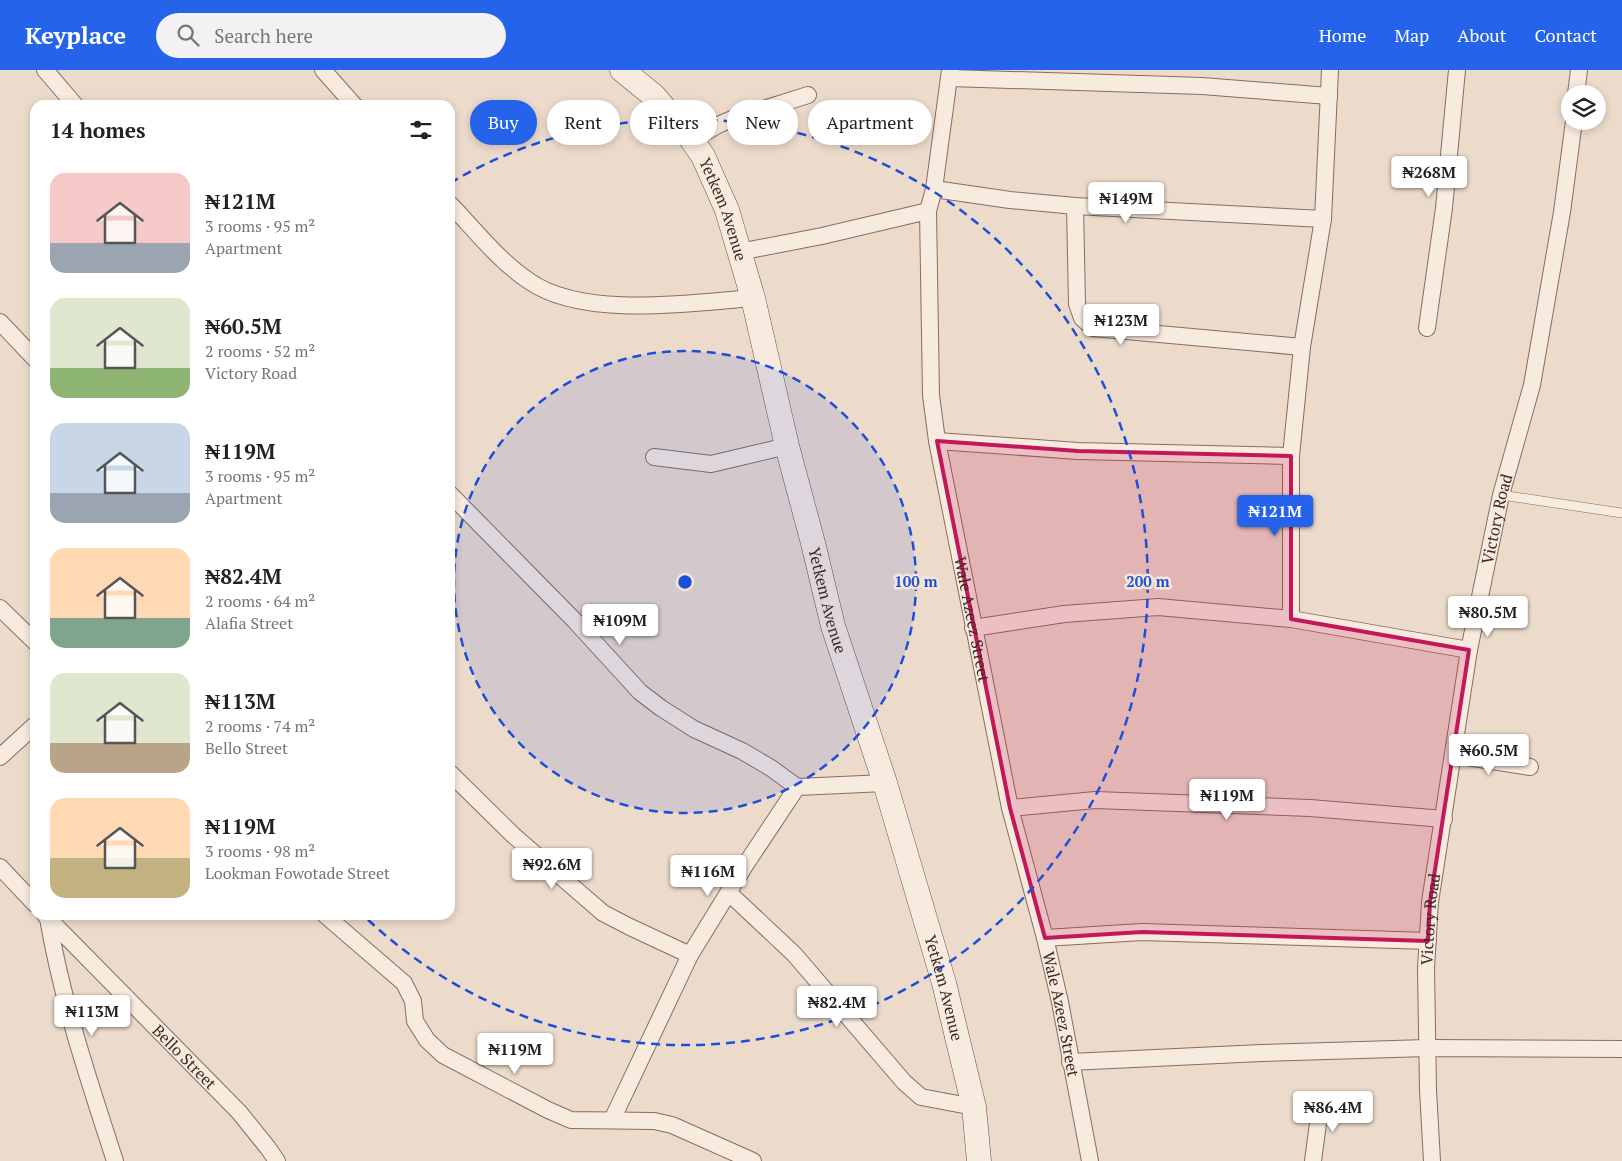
<!DOCTYPE html>
<html lang="en">
<head>
<meta charset="utf-8">
<style>
  body { margin:0; font-family:"PT Serif",serif; background:#f2f2f2; color:#222; height:100vh; display:flex; flex-direction:column; font-size:19px; white-space:nowrap }
  * { box-sizing:border-box; margin:0 }
  p { font-size:16px; color:#767676 }
  .icon { flex:none; width:28px; height:28px; fill:none; stroke:currentColor; stroke-width:2; stroke-linecap:round; stroke-linejoin:round }
  .map { position:relative; flex:1; overflow:hidden }
  .sheet { position:absolute; left:30px; top:30px; width:425px; height:820px; display:flex; flex-direction:column; background:#fff; border-radius:15px; box-shadow:0 2px 8px #0003 }
  .sheet>* { flex:none }
  .hud { position:absolute; left:470px; top:30px; width:475px; height:45px; display:flex; gap:10px }
  .buttons { position:absolute; left:1561px; top:15px; display:grid; gap:10px }
  .buttons a { display:grid; place-items:center; width:45px; height:45px; border-radius:50%; background:#fff; box-shadow:0 2px 8px #0003; font-size:25px }
  .price { position:absolute; translate:-50% -42px; padding:0 11px; border-radius:5px; background:#fff; color:#222; font-size:16px; line-height:32px; filter:drop-shadow(0 1px 2px #0008) }
  .price::after { content:''; position:absolute; left:50%; top:30px; width:15px; height:11px; margin-left:-8px; background:inherit; clip-path:polygon(0 0,100% 0,50% 100%) }
  .price.current { background:#2563eb; color:#fff }
  ul { padding:0; list-style:none }
  li { display:flex; align-items:center; gap:15px; height:125px; padding:0 20px }
  li span { display:grid; place-items:center; flex:none; width:140px; height:100px; border-radius:15px; color:#555 }
  li>.icon { margin-inline-start:auto }
  span .icon { width:60px; height:60px; fill:#fffc; stroke-width:1 }
  li b { font-size:21px }
  h2 { display:flex; justify-content:space-between; align-items:center; height:60px; padding:0 20px; font-size:21px }
  .pill { padding:0 18px; border-radius:22px; background:#fff; box-shadow:0 2px 8px #0003; font-size:18px; line-height:45px }
  .pill.current { background:#2563eb; color:#fff }
  header { display:flex; align-items:center; gap:30px; box-sizing:border-box; height:70px; padding:0 25px; background:#2563eb; color:#fff }
  header strong { font-size:24px }
  nav { display:flex; gap:28px; margin-inline-start:auto; font-size:18px }
  .search { width:350px; height:45px; background:#f2f2f2; display:flex; align-items:center; gap:12px; box-sizing:border-box; padding:0 18px; border-radius:28px; color:#767676; font-size:19px }
  .map>svg:first-child { display:block }
</style>
</head>
<body>
<header>
<strong>Keyplace</strong>
<div class="search"><svg class="icon" aria-label="search" viewBox="0 0 24 24"><circle cx="10" cy="10" r="6"/><path d="M15 15l6 6"/></svg>Search here</div>
<nav><a>Home</a><a>Map</a><a>About</a><a>Contact</a></nav>
</header>
<div class="map">
<svg width="1622" height="1091" viewBox="0 0 1622 1091">
  <rect width="100%" height="100%" fill="#ecdbcb"/>
  <g fill="none" stroke-linecap="round" stroke-linejoin="round">
    <defs>
      <polyline id="lane" points="1501,425 1622,443"/>
      <g id="street">
        <polyline points="45,0 75,35"/>
        <polyline points="323,0 354,35"/>
        <path id="s1" d="M 950,0 L 934,119 L 928,141 L 931,325 L 937,371 L 1010,738 L 1045,868 L 1060,932 L 1090,1091"/>
        <polyline points="950,8 1202,16 1329,26"/>
        <polyline points="1576,24 1579,0"/>
        <polyline points="692,70 718,55 732,49 808,25"/>
        <polyline points="934,119 1010,130 1075,136 1323,149"/>
        <path d="M 450,134 C 475,160 499,191 529,211 C 583,249 690,233 753,228"/>
        <polyline points="1075,136 1077,234 1082,248 1093,258 1302,277"/>
        <polyline points="739,182 822,166 928,141"/>
        <polyline points="0,252 35,289"/>
        <polyline points="1427,258 1444,138 1457,0"/>
        <polyline points="937,371 1078,381 1291,386 1302,277 1323,149 1330,0"/>
        <polyline points="1291,386 1291,549"/>
        <polyline points="654,387 711,394 787,376"/>
        <polyline points="450,424 575,551 640,622 661,638 694,659 742,681 771,698 797,717"/>
        <polyline points="0,538 35,572"/>
        <polyline points="973,558 1064,544 1158,537 1291,549 1469,580"/>
        <polyline points="1454,685 1530,697"/>
        <polyline points="0,687 35,655"/>
        <polyline points="450,703 513,765 603,843 630,857 690,885"/>
        <polyline points="1010,738 1095,730 1310,738 1444,749"/>
        <polyline points="0,797 35,834"/>
        <polyline points="729,823 794,884 904,1012 921,1027 974,1037"/>
        <path id="s2" d="M 45,845 L 239,1042 L 268,1078 L 277,1091"/>
        <polyline points="325,845 404,913 413,931 415,951 427,970 443,985 548,1040 571,1050 654,1051 672,1055 753,1091"/>
        <path d="M 48,848 C 62,931 89,1011 115,1091"/>
        <polyline points="1045,868 1142,862 1428,871"/>
        <polyline points="1070,992 1261,983 1427,978 1622,979"/>
        <polyline points="612,1050 690,885 744,797 797,717 885,713"/>
        <polyline points="1313,1091 1321,1031"/>
        <path id="s3" d="M 1432,1091 L 1428,1020 L 1426,898 L 1430,832 L 1469,580 L 1501,425 L 1532,315 L 1562,142 L 1574,51"/>
      </g>
      <g id="secondary">
        <path id="s4" d="M 622,0 L 654,26 L 692,70 L 703,86 L 727,140 L 753,228 L 787,376 L 813,473 L 833,556 L 885,713 L 944,913 L 974,1037 L 979,1091"/>
      </g>
    </defs>
    <use href="#lane" stroke="#876d60" stroke-width="10"/>
    <use href="#street" stroke="#876d60" stroke-width="18"/>
    <use href="#secondary" stroke="#694f43" stroke-width="25"/>
    <use href="#lane" stroke="#f7eade" stroke-width="9"/>
    <use href="#street" stroke="#f7eade" stroke-width="16"/>
    <use href="#secondary" stroke="#f7eade" stroke-width="24"/>
  </g>
  <path fill="#c2185b" fill-opacity="0.2" stroke="#c2185b" stroke-width="4" stroke-linejoin="round" d="M 937,371 L 1078,381 L 1291,386 L 1291,549 L 1469,580 L 1430,832 L 1428,871 L 1142,862 L 1045,868 L 1010,738 Z"/>
  <circle cx="685" cy="512" r="231" fill="#1d4ed8" fill-opacity=".12"/>
  <g fill="none" stroke="#1d4ed8" stroke-width="2.5" stroke-dasharray="9 6">
    <circle cx="685" cy="512" r="231"/>
    <path d="M450 113A463 463 0 1 1 363 845"/>
  </g>
  <g text-anchor="middle" stroke-width="5" stroke-linejoin="round" paint-order="stroke">
    <g font-size="16" fill="#392922" stroke="#f4e7da">
      <text dy="6" stroke="none"><textPath href="#s4" startOffset="176">Yetkem Avenue</textPath></text>
      <text dy="6" stroke="none"><textPath href="#s3" startOffset="648">Victory Road</textPath></text>
      <text dy="6" stroke="none"><textPath href="#s4" startOffset="581">Yetkem Avenue</textPath></text>
      <text dy="6" stroke="none"><textPath href="#s1" startOffset="555">Wale Azeez Street</textPath></text>
      <text dy="6" stroke="none"><textPath href="#s3" startOffset="242">Victory Road</textPath></text>
      <text dy="6" stroke="none"><textPath href="#s4" startOffset="986">Yetkem Avenue</textPath></text>
      <text dy="6" stroke="none"><textPath href="#s1" startOffset="960">Wale Azeez Street</textPath></text>
      <text dy="6" stroke="none"><textPath href="#s2" startOffset="199">Bello Street</textPath></text>
    </g>
  </g>
  <circle cx="685" cy="512" r="8" fill="#1d4ed8" stroke="#f4e7da" stroke-width="2.5"/>
  <g font-size="15" text-anchor="middle" font-weight="bold" fill="#1d4ed8" stroke="#f4e7da" stroke-width="5" stroke-linejoin="round" paint-order="stroke">
    <text x="916" y="517">100 m</text>
    <text x="1148" y="517">200 m</text>
  </g>
</svg>
<div class="buttons">
<a><svg class="icon" aria-label="layers" viewBox="0 0 24 24"><path d="M12 4l9 5-9 5-9-5zM3 14l9 5 9-5"/></svg></a>
</div>
<b class="price" style="left:1429px;top:128px">₦268M</b>
<b class="price" style="left:1126px;top:154px">₦149M</b>
<b class="price" style="left:1121px;top:276px">₦123M</b>
<b class="price current" style="left:1275px;top:467px">₦121M</b>
<b class="price" style="left:1488px;top:568px">₦80.5M</b>
<b class="price" style="left:620px;top:576px">₦109M</b>
<b class="price" style="left:1489px;top:706px">₦60.5M</b>
<b class="price" style="left:1227px;top:751px">₦119M</b>
<b class="price" style="left:552px;top:820px">₦92.6M</b>
<b class="price" style="left:708px;top:827px">₦116M</b>
<b class="price" style="left:837px;top:958px">₦82.4M</b>
<b class="price" style="left:92px;top:967px">₦113M</b>
<b class="price" style="left:515px;top:1005px">₦119M</b>
<b class="price" style="left:1333px;top:1063px">₦86.4M</b>
<div class="hud">
<a class="pill current">Buy</a>
<a class="pill">Rent</a>
<a class="pill">Filters</a>
<a class="pill">New</a>
<a class="pill">Apartment</a>
</div>
<section class="sheet">
<h2>14 homes<svg class="icon" aria-label="filters" viewBox="0 0 24 24"><path d="M4 7h16M4 17h16"/><circle cx="9" cy="7" r="2"/><circle cx="15" cy="17" r="2"/></svg></h2>
<ul>
<li><span style="background:linear-gradient(#f6c9c9 70%,#9aa5b1 0)"><svg class="icon" aria-label="home" viewBox="0 0 24 24"><path d="M3 11l9-7 9 7M6 9v11h12V9"/></svg></span><div><b>₦121M</b><p>3 rooms · 95 m²</p><p>Apartment</p></div></li>
<li><span style="background:linear-gradient(#dfe7d0 70%,#8fb573 0)"><svg class="icon" aria-label="home" viewBox="0 0 24 24"><path d="M3 11l9-7 9 7M6 9v11h12V9"/></svg></span><div><b>₦60.5M</b><p>2 rooms · 52 m²</p><p>Victory Road</p></div></li>
<li><span style="background:linear-gradient(#c9d6e8 70%,#9aa5b1 0)"><svg class="icon" aria-label="home" viewBox="0 0 24 24"><path d="M3 11l9-7 9 7M6 9v11h12V9"/></svg></span><div><b>₦119M</b><p>3 rooms · 95 m²</p><p>Apartment</p></div></li>
<li><span style="background:linear-gradient(#ffd9b3 70%,#7fa58c 0)"><svg class="icon" aria-label="home" viewBox="0 0 24 24"><path d="M3 11l9-7 9 7M6 9v11h12V9"/></svg></span><div><b>₦82.4M</b><p>2 rooms · 64 m²</p><p>Alafia Street</p></div></li>
<li><span style="background:linear-gradient(#dfe7d0 70%,#b9a48a 0)"><svg class="icon" aria-label="home" viewBox="0 0 24 24"><path d="M3 11l9-7 9 7M6 9v11h12V9"/></svg></span><div><b>₦113M</b><p>2 rooms · 74 m²</p><p>Bello Street</p></div></li>
<li><span style="background:linear-gradient(#ffd9b3 60%,#c2b280 0)"><svg class="icon" aria-label="home" viewBox="0 0 24 24"><path d="M3 11l9-7 9 7M6 9v11h12V9"/></svg></span><div><b>₦119M</b><p>3 rooms · 98 m²</p><p>Lookman Fowotade Street</p></div></li>
</ul>
</section>
</div>
</body>
</html>
